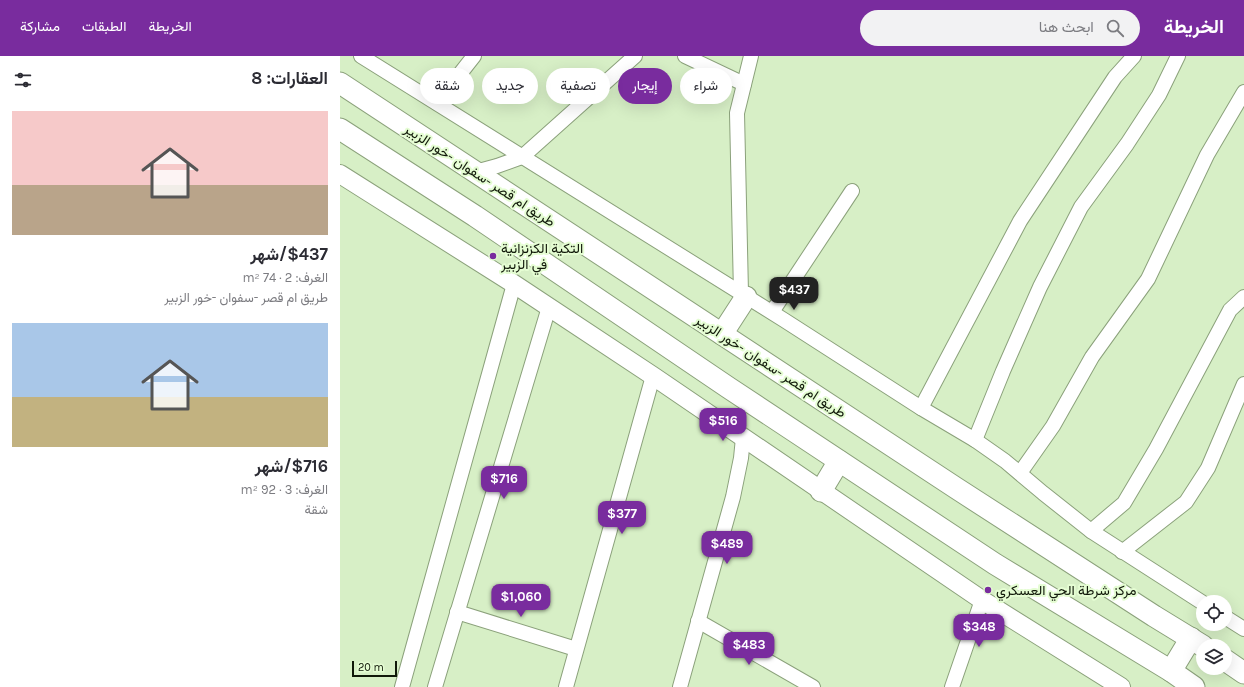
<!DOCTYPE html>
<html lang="ar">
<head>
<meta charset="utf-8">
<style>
  body { margin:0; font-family:Karla,Vazirmatn,sans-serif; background:#f2f2f3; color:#2b2b33; direction:rtl; height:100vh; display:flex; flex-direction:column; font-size:15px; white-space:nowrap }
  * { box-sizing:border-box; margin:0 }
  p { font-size:13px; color:#7c7c81 }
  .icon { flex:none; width:22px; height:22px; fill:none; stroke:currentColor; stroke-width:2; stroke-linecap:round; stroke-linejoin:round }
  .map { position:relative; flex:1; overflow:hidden; direction:ltr }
  .sheet { display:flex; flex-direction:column; background:#fff; width:340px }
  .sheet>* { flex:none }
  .banner { position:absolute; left:12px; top:12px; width:380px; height:36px; direction:rtl; display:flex; gap:8px }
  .fabs { position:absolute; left:856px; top:539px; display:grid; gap:8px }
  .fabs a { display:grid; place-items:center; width:36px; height:36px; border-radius:50%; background:#fff; box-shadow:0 4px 16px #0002; font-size:20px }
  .scale { position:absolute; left:12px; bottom:10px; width:45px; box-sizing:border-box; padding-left:4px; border:2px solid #101809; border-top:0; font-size:11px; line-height:14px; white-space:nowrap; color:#101809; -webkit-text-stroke:3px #e5fdd3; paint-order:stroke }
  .price { position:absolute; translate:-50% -34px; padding:0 9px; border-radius:8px; background:#792c9e; color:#fff; font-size:13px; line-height:26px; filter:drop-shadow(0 1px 2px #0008) }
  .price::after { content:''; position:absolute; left:50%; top:24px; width:12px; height:9px; margin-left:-6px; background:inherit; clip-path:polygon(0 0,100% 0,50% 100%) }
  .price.on { background:#222; color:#fff }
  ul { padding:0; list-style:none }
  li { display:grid; align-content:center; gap:8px; height:212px; padding:0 12px }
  li span { display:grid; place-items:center; height:124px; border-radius:0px; color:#555 }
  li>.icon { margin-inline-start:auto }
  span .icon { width:72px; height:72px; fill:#fffc; stroke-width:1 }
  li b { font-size:17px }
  h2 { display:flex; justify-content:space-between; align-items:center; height:48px; padding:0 12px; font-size:17px }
  .pill { padding:0 14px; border-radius:18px; background:#fff; box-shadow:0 4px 16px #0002; font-size:14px; line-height:36px }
  .pill.on { background:#792c9e; color:#fff }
  header { display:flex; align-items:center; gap:24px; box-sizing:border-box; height:56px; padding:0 20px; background:#792c9e; color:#fff }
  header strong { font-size:19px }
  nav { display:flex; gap:22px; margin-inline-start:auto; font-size:14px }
  .search { width:280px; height:36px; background:#f2f2f3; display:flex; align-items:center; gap:10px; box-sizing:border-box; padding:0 14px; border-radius:22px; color:#7c7c81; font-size:15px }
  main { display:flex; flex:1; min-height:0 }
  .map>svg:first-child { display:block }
</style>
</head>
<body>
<header>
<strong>الخريطة</strong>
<div class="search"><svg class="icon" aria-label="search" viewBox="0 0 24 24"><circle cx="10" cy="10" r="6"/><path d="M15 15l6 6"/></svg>ابحث هنا</div>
<nav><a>الخريطة</a><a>الطبقات</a><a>مشاركة</a></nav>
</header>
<main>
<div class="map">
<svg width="904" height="631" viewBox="0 0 904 631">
  <rect width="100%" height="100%" fill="#d7efc6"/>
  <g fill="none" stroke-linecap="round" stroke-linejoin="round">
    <defs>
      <g id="minor">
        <polyline points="21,0 444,264 581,352 635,384 665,405 703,437 751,475 863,547"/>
        <polyline points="345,0 404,28"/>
        <polyline points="97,47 134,0"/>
        <polyline points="135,116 157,110 182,101 295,0"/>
        <polyline points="401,237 397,57 411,0"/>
        <polyline points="432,256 512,135"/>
        <polyline points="581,352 680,165 775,21 794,0"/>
        <polyline points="635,384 663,315 700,231 741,151 787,88 819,39 838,0"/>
        <polyline points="680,417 713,370 752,301 808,223 867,99 904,36"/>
        <polyline points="751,475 784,447 816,393 890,254 904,241"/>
        <polyline points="782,496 846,446 868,412 904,328"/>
        <polyline points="117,556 236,593"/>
        <polyline points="885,561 904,573"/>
        <polyline points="358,565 473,631"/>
        <polyline points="62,631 174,228"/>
        <polyline points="95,631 209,251"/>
        <polyline points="226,631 313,320"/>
        <polyline points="340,631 393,441 401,402 403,382"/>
        <polyline points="612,631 642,544"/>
      </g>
      <polyline id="major" points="0,118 174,228 313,320 642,544 781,631"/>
      <g id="highway">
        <polyline points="0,27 616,432 814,560 863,590"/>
        <polyline points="0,73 135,160 389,332 655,508 831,615 854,631"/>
        <polyline points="382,278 406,241"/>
        <polyline points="481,435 499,405"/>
        <polyline points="885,604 904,617"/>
        <polyline points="831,615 851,582"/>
      </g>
    </defs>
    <use href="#minor" stroke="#8ba17b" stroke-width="16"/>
    <use href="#major" stroke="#8ba17b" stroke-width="20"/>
    <use href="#highway" stroke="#8ba17b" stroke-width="23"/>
    <use href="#minor" stroke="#fff" stroke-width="14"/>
    <use href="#major" stroke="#fff" stroke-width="18"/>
    <use href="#highway" stroke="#fff" stroke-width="21"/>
  </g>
  <g fill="#792c9e" stroke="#e5fdd3" stroke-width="1.5">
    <circle cx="153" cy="200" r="4"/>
    <circle cx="648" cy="534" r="4"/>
  </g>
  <g text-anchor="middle" stroke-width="4" stroke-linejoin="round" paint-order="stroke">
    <g font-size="14" fill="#101809" stroke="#e5fdd3">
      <text transform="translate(140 119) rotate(33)" y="5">طريق ام قصر -سفوان -خور الزبير</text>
      <text transform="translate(431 310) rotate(33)" y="5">طريق ام قصر -سفوان -خور الزبير</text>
    </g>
    <g font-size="14" fill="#101809" stroke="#e5fdd3" text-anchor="start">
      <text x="161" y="197">التكية الكزنزانية<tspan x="161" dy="16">في الزبير</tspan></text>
      <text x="656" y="539">مركز شرطة الحي العسكري</text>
    </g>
  </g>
</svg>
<div class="fabs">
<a><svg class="icon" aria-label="locate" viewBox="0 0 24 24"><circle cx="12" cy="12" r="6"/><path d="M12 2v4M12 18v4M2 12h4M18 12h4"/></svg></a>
<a><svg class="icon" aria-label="layers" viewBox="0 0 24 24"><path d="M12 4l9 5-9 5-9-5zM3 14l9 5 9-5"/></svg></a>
</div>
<div class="scale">20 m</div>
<b class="price on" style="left:454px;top:255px">$437</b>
<b class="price" style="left:383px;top:386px">$516</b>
<b class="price" style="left:164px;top:444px">$716</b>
<b class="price" style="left:282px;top:479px">$377</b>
<b class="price" style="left:387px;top:509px">$489</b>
<b class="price" style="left:181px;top:562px">$1,060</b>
<b class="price" style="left:639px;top:592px">$348</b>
<b class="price" style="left:409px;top:610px">$483</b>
<div class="banner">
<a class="pill">شراء</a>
<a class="pill on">إيجار</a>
<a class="pill">تصفية</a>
<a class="pill">جديد</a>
<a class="pill">شقة</a>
</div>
</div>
<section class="sheet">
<h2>العقارات: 8<svg class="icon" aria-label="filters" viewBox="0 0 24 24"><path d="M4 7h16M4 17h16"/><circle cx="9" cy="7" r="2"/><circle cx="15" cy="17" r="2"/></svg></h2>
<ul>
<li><span style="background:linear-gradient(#f6c9c9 60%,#b9a48a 0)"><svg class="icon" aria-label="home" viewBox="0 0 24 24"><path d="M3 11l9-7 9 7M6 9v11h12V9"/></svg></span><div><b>$437/شهر</b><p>الغرف: 2 · 74 m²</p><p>طريق ام قصر -سفوان -خور الزبير</p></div></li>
<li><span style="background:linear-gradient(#a9c7e8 60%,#c2b280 0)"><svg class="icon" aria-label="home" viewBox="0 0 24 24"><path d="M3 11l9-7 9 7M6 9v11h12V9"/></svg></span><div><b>$716/شهر</b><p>الغرف: 3 · 92 m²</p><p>شقة</p></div></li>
</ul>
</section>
</main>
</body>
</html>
